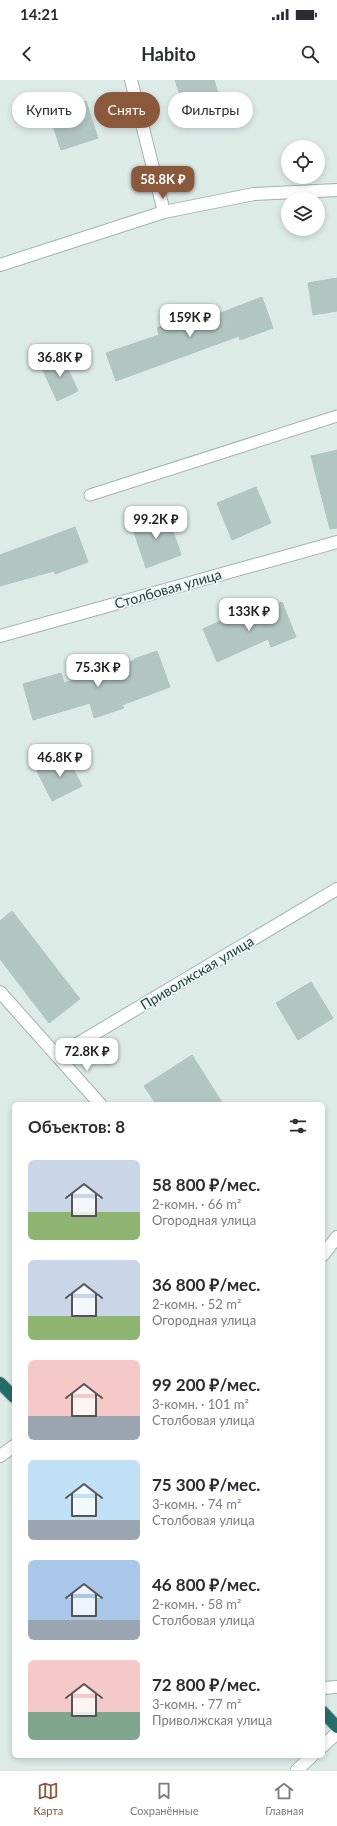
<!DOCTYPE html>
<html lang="ru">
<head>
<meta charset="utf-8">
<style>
  body { margin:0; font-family:Lato,sans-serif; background:#f7f7f7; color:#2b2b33; height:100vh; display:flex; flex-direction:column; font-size:15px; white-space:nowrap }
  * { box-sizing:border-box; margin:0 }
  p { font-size:13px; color:#7c7c81 }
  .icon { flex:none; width:22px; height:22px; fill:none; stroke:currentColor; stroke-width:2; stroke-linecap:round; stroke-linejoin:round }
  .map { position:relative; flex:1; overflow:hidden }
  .side { position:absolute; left:12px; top:1022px; width:313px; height:656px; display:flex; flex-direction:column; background:#fff; border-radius:6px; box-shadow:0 2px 6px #0003 }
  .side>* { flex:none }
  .hud { position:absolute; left:12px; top:12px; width:313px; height:36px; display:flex; gap:8px }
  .controls { position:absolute; left:281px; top:60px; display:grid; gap:8px }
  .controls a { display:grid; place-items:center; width:44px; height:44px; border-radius:50%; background:#fff; box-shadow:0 2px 6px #0003; font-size:20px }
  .price { position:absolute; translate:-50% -34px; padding:0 9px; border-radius:8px; background:#fff; color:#222; font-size:13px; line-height:26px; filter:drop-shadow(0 1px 2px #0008) }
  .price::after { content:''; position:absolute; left:50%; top:24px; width:12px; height:9px; margin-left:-6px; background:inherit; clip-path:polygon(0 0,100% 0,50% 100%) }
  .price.selected { background:#8a593c; color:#fff }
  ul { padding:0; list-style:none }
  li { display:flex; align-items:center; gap:12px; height:100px; padding:0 16px }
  li span { display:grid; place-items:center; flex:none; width:112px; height:80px; border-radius:6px; color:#555 }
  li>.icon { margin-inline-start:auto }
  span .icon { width:48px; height:48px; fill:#fffc; stroke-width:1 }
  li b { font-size:17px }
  h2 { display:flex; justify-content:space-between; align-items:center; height:48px; padding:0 16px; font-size:17px }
  .pill { padding:0 14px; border-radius:18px; background:#fff; box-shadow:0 2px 6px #0003; font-size:14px; line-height:36px }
  .pill.selected { background:#8a593c; color:#fff }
  .status { display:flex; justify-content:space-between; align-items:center; height:28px; padding:0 20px; background:#fff; direction:ltr }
  .status svg { height:11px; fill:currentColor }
  header { display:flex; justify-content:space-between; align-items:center; height:52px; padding:0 16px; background:#fff; font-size:18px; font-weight:700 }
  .tabs { display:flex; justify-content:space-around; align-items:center; height:56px; border-top:1px solid #e1e1e2; background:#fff; font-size:11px; color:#7c7c81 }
  .tabs a { display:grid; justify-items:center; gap:2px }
  .tabs .selected { color:#8a593c }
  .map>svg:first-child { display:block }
</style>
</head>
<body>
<div class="status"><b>14:21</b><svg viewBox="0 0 49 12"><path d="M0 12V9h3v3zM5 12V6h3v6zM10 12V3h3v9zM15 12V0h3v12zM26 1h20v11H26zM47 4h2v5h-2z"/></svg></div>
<header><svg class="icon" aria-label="back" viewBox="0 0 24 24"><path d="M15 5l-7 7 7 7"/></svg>Habito<svg class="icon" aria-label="search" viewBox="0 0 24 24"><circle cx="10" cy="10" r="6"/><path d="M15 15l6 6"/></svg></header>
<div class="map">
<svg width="337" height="1690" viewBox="0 0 337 1690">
  <rect width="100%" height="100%" fill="#ddebe7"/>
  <g fill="#b2c6c1" stroke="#afc5bf">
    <polygon points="175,0 214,0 220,20 185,30"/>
    <polygon points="86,21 98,58 61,70 49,34"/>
    <polygon points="337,198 337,231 313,235 308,203"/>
    <polygon points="262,217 273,248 240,260 239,256 116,301 106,273 159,255 157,248 197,233 200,241"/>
    <polygon points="62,276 78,311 57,321 41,286"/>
    <polygon points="337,370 337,448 330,449 311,376"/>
    <polygon points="256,407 271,443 232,460 217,423"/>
    <polygon points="167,433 181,475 146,488 132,446"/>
    <polygon points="75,447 88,482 55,494 54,491 0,506 0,475"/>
    <polygon points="282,522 296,557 271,567 268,559 217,582 203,549 233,535 236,540"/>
    <polygon points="157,571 170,607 122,625 124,628 94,638 90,623 33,640 23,604 61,593 64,603 135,580 134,579"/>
    <polygon points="67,676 82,706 52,721 37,691"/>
    <polygon points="12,831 80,919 49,943 0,879 0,841"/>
    <polygon points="311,902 333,938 298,960 276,923"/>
    <polygon points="192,975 223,1024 156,1024 144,1006"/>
  </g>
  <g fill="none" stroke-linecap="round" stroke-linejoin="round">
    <defs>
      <polyline id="lane" points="90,415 337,336"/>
      <g id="street">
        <polyline points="131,0 164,132"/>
        <polyline points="0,185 164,132 254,114 337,110"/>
        <polyline points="0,556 337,462"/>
        <polyline points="0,912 100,1024"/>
        <polyline points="57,976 337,809"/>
        <polyline points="323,1175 337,1157"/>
        <polyline points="0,1376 14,1366"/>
        <polyline points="323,1608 337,1607"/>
        <polyline points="323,1666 337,1653"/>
        <polyline points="297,1690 312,1676"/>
      </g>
      <g id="highway">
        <polyline points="0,1303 14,1317"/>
        <polyline points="323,1632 337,1647"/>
      </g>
    </defs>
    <use href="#lane" stroke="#a0b3af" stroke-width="13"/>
    <use href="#street" stroke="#a0b3af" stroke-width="14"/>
    <use href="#highway" stroke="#c0c8c8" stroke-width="14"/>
    <use href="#lane" stroke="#fff" stroke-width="11"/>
    <use href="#street" stroke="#fff" stroke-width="12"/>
    <use href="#highway" stroke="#266c68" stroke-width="12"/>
  </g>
  <g text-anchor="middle" stroke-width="3.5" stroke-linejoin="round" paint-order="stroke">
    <g font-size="14" fill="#1d3c39" stroke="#eef8f4">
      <text transform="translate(168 509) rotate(-16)" y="5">Столбовая улица</text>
      <text transform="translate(197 893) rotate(-31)" y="5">Приволжская улица</text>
    </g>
  </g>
</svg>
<div class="controls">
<a><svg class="icon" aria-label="locate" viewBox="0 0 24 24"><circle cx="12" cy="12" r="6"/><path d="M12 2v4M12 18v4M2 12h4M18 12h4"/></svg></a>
<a><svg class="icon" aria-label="layers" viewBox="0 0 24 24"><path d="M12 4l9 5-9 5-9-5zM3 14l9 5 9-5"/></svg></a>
</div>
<b class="price selected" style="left:163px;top:120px">58.8K ₽</b>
<b class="price" style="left:190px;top:258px">159K ₽</b>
<b class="price" style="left:60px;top:298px">36.8K ₽</b>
<b class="price" style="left:156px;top:460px">99.2K ₽</b>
<b class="price" style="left:249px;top:552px">133K ₽</b>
<b class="price" style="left:98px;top:608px">75.3K ₽</b>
<b class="price" style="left:60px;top:698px">46.8K ₽</b>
<b class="price" style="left:87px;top:992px">72.8K ₽</b>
<div class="hud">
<a class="pill">Купить</a>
<a class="pill selected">Снять</a>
<a class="pill">Фильтры</a>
</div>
<section class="side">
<h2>Объектов: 8<svg class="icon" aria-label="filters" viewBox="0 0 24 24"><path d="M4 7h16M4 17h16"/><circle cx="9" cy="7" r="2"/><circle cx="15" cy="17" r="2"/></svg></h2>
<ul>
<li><span style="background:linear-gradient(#c9d6e8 65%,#8fb573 0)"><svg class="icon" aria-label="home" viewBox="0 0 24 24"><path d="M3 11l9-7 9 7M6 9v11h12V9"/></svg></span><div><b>58 800 ₽/мес.</b><p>2-комн. · 66 m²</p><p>Огородная улица</p></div></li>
<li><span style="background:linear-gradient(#c9d6e8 70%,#8fb573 0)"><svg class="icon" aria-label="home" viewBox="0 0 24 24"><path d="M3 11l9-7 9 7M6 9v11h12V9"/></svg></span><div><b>36 800 ₽/мес.</b><p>2-комн. · 52 m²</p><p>Огородная улица</p></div></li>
<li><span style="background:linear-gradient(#f6c9c9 70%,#9aa5b1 0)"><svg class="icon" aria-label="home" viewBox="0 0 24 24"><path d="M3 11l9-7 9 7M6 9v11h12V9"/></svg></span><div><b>99 200 ₽/мес.</b><p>3-комн. · 101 m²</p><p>Столбовая улица</p></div></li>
<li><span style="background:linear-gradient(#bfe0f5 75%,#9aa5b1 0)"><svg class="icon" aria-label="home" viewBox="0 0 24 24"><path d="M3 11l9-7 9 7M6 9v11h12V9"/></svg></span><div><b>75 300 ₽/мес.</b><p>3-комн. · 74 m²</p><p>Столбовая улица</p></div></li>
<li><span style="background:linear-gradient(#a9c7e8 75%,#9aa5b1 0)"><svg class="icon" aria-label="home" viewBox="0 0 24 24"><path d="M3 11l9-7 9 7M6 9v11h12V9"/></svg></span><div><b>46 800 ₽/мес.</b><p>2-комн. · 58 m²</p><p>Столбовая улица</p></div></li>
<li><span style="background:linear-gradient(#f6c9c9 65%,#7fa58c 0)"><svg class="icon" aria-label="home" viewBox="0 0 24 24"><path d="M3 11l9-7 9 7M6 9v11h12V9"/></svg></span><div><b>72 800 ₽/мес.</b><p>3-комн. · 77 m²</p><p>Приволжская улица</p></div></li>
</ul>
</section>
</div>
<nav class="tabs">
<a class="selected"><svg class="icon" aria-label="map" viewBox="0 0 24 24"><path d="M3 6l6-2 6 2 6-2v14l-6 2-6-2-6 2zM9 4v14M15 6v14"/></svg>Карта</a>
<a><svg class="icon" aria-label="saved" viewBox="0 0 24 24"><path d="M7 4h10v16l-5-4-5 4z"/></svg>Сохранённые</a>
<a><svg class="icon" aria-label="home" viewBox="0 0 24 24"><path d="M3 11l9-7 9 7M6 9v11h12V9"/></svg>Главная</a>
</nav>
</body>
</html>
